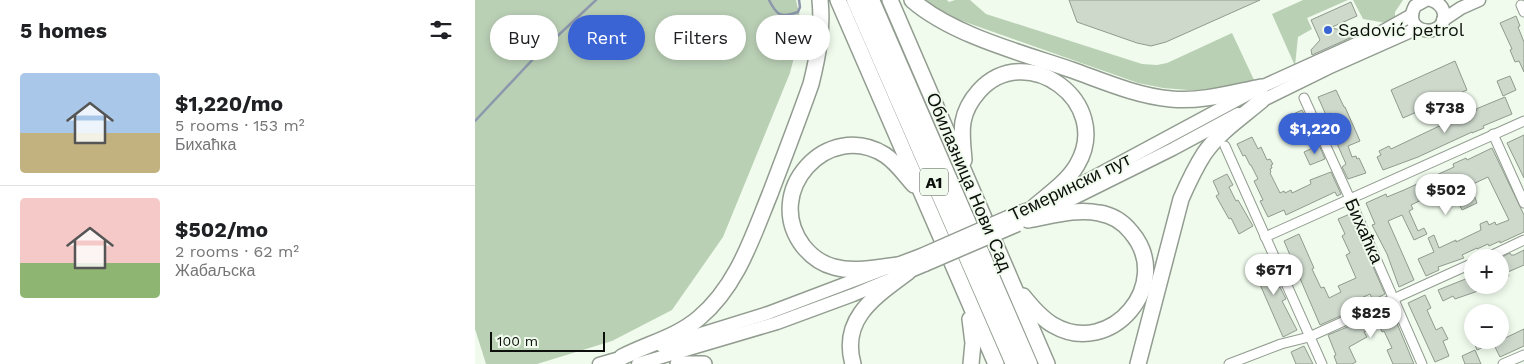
<!DOCTYPE html>
<html lang="en">
<head>
<meta charset="utf-8">
<style>
  body { margin:0; font-family:"Work Sans",sans-serif; background:#f2f2f2; color:#202124; height:100vh; display:flex; flex-direction:column; font-size:19px; white-space:nowrap }
  * { box-sizing:border-box; margin:0 }
  p { font-size:16px; color:#757577 }
  .icon { flex:none; width:28px; height:28px; fill:none; stroke:currentColor; stroke-width:2; stroke-linecap:round; stroke-linejoin:round }
  .map { position:relative; flex:1; overflow:hidden }
  .drawer { display:flex; flex-direction:column; background:#fff; width:475px }
  .drawer>* { flex:none }
  .guide { position:absolute; left:15px; top:15px; width:475px; height:45px; display:flex; gap:10px }
  .buttons { position:absolute; left:989px; top:249px; display:grid; gap:10px }
  .buttons a { display:grid; place-items:center; width:45px; height:45px; border-radius:50%; background:#fff; box-shadow:0 2px 8px #0003; font-size:25px }
  .scale { position:absolute; left:15px; bottom:12px; width:115px; box-sizing:border-box; padding-left:5px; border:2px solid #0c0f0b; border-top:0; font-size:14px; line-height:18px; white-space:nowrap; color:#0c0f0b; -webkit-text-stroke:4px #f0fbed; paint-order:stroke }
  .price { position:absolute; translate:-50% -42px; padding:0 11px; border-radius:18px; background:#fff; color:#222; font-size:16px; line-height:32px; filter:drop-shadow(0 1px 2px #0008) }
  .price::after { content:''; position:absolute; left:50%; top:30px; width:15px; height:11px; margin-left:-8px; background:inherit; clip-path:polygon(0 0,100% 0,50% 100%) }
  .price.current { background:#3a63d4; color:#fff }
  ul { padding:0; list-style:none }
  li { display:flex; align-items:center; gap:15px; height:125px; padding:0 20px }
  li+li { border-top:1px solid #e0e0e0 }
  li span { display:grid; place-items:center; flex:none; width:140px; height:100px; border-radius:5px; color:#555 }
  li>.icon { margin-inline-start:auto }
  span .icon { width:60px; height:60px; fill:#fffc; stroke-width:1 }
  li b { font-size:21px }
  h2 { display:flex; justify-content:space-between; align-items:center; height:60px; padding:0 20px; font-size:21px }
  .pill { padding:0 18px; border-radius:22px; background:#fff; box-shadow:0 2px 8px #0003; font-size:18px; line-height:45px }
  .pill.current { background:#3a63d4; color:#fff }
  main { display:flex; flex:1; min-height:0 }
  .map>svg:first-child { display:block }
</style>
</head>
<body>
<main>
<section class="drawer">
<h2>5 homes<svg class="icon" aria-label="filters" viewBox="0 0 24 24"><path d="M4 7h16M4 17h16"/><circle cx="9" cy="7" r="2"/><circle cx="15" cy="17" r="2"/></svg></h2>
<ul>
<li><span style="background:linear-gradient(#a9c7e8 60%,#c2b280 0)"><svg class="icon" aria-label="home" viewBox="0 0 24 24"><path d="M3 11l9-7 9 7M6 9v11h12V9"/></svg></span><div><b>$1,220/mo</b><p>5 rooms · 153 m²</p><p>Бихаћка</p></div></li>
<li><span style="background:linear-gradient(#f6c9c9 65%,#8fb573 0)"><svg class="icon" aria-label="home" viewBox="0 0 24 24"><path d="M3 11l9-7 9 7M6 9v11h12V9"/></svg></span><div><b>$502/mo</b><p>2 rooms · 62 m²</p><p>Жабаљска</p></div></li>
</ul>
</section>
<div class="map">
<svg width="1049" height="364" viewBox="0 0 1049 364">
  <rect width="100%" height="100%" fill="#f0fbed"/>
  <g fill="#bad0b5">
    <polygon points="0,0 321,0 327,26 315,73 248,237 197,310 137,341 62,364 11,364 0,329"/>
    <polygon points="446,0 472,0 474,2 480,0 495,0 511,14 667,64 682,65 692,63 757,33 780,82 738,92 688,88 663,83 476,17"/>
    <polygon points="828,0 873,0 832,18 837,29 823,37 820,66 797,14"/>
    <polygon points="878,0 928,0 920,12 920,22 911,23 888,19"/>
  </g>
  <g fill="none" stroke-linecap="round" stroke-linejoin="round">
    <g stroke="#8d98ad" stroke-width="2.5">
      <path d="M 294,0 C 302,16 306,18 323,12 L 325,7 L 324,0"/>
      <polyline points="0,121 60,57 121,0"/>
    </g>
  </g>
  <g fill="#ced9cc" stroke="#909a8e">
    <polygon points="594,0 785,0 691,42 676,46 662,43 602,22"/>
    <polygon points="876,2 882,16 855,28 874,31 877,37 837,55 836,50 845,40 836,20"/>
    <polygon points="1041,16 1045,26 1043,27 1049,42 1049,72 1044,61 1040,62 1035,50 1037,49 1025,23"/>
    <polygon points="980,61 992,90 928,118 916,90"/>
    <polygon points="1035,76 1041,90 1028,96 1022,81"/>
    <polygon points="861,90 869,107 870,107 885,141 873,146 877,157 881,156 882,159 884,158 891,173 873,179 867,167 871,164 860,139 866,137 856,113 851,115 843,97"/>
    <polygon points="1030,97 1037,114 1008,126 1009,128 997,133 997,132 943,157 908,170 902,157 906,155 904,151 914,146 916,149 977,120 976,117 984,114 986,117 1002,110 1001,109"/>
    <polygon points="827,110 833,121 827,123 832,135 819,140 814,129 819,127 814,116"/>
    <polygon points="1049,135 1049,178 1032,143"/>
    <polygon points="777,137 783,149 786,147 792,160 795,159 798,164 796,165 797,168 795,169 796,172 795,173 805,193 809,191 810,193 816,190 817,193 836,184 835,180 856,172 866,194 862,196 860,192 811,215 809,210 793,217 785,201 788,200 779,181 783,179 776,165 775,165 770,155 768,156 762,144"/>
    <polygon points="844,145 850,159 835,165 829,152"/>
    <polygon points="1017,148 1049,215 1049,232 1025,243 1025,241 1014,246 1013,244 1002,249 1002,248 987,255 989,258 963,267 964,270 951,276 943,259 959,252 953,238 959,235 964,248 981,240 981,242 1006,230 1005,224 1012,221 1014,225 1020,222 1021,225 1034,220 1013,177 998,184 995,178 986,181 936,205 938,209 934,211 943,231 949,228 952,234 939,240 927,215 913,221 939,280 924,287 912,254 897,225 900,224 891,203 911,194 912,197 929,190 979,167 978,164 991,158 992,160"/>
    <polygon points="752,174 758,185 754,187 761,201 763,200 778,226 764,234 756,218 754,219 741,196 744,194 738,181"/>
    <polygon points="999,195 1002,203 987,210 983,202"/>
    <polygon points="875,214 910,294 898,300 895,294 880,301 878,302 881,309 845,325 809,241 824,234 839,268 837,269 846,288 849,287 854,298 866,292 863,286 881,278 871,255 875,253 867,236 870,234 863,219"/>
    <polygon points="1049,250 1049,265 1033,272 1034,276 1025,279 1025,258 1035,253 1036,255 1039,255"/>
    <polygon points="791,257 804,288 805,287 811,299 807,301 822,330 808,337 776,264"/>
    <polygon points="998,276 998,285 1000,285 1003,291 980,299 978,296 968,301 963,290"/>
    <polygon points="950,295 956,308 952,310 961,330 967,327 973,339 968,341 974,356 960,362 933,303"/>
    <polygon points="916,309 939,364 918,364 912,350 917,348 909,331 907,332 904,325 889,332 892,337 874,347 881,362 877,364 862,364 859,356 861,355 853,335"/>
    <polygon points="1049,329 1049,346 1025,357 1018,343 1002,350 998,340 1026,340"/>
    <polygon points="829,346 838,364 821,364 816,352"/>
    <polygon points="1000,350 1006,364 990,364 987,356"/>
  </g>
  <g fill="none" stroke-linecap="round" stroke-linejoin="round">
    <defs>
      <g id="minor">
        <polyline points="1046,5 1049,12"/>
        <polyline points="829,98 875,199 947,364"/>
        <polyline points="1018,134 1049,203"/>
        <polyline points="750,146 847,364"/>
        <polyline points="790,237 1049,121"/>
        <polyline points="1011,258 1049,240"/>
        <polyline points="754,364 806,344 834,337 998,263"/>
        <polyline points="1028,364 1049,355"/>
      </g>
      <g id="secondary">
        <path d="M 951,0 L 940,6 C 925,34 971,40 969,14 C 968,6 962,2 956,0"/>
        <polyline points="968,20 986,8 1004,0"/>
        <polyline points="780,104 853,68 943,28"/>
        <polyline points="567,214 698,149 763,114"/>
        <polyline points="537,215 559,207 600,187 786,87 903,34 937,15"/>
        <polyline points="187,346 293,313 446,255"/>
        <polyline points="124,364 155,355"/>
        <polyline points="163,364 302,323 378,295 450,265"/>
      </g>
      <g id="primary">
        <polyline points="363,0 521,364"/>
        <polyline points="415,0 572,364"/>
        <path d="M 437,0 C 477,35 547,53 597,70 C 628,81 662,96 696,99 C 726,102 756,93 786,87"/>
        <path d="M 489,160 C 488,147 486,134 488,122 C 490,110 496,100 504,91 C 551,39 639,102 602,165 C 592,182 574,194 559,207"/>
        <path d="M 424,265 C 403,267 380,273 359,267 C 347,264 336,256 328,246 C 287,192 352,119 410,155 C 421,162 430,175 439,185"/>
        <path d="M 548,296 C 556,306 566,318 578,325 C 636,359 700,283 656,232 C 648,222 637,215 624,213 C 601,208 576,216 553,220"/>
        <polyline points="495,319 498,343 496,364"/>
        <path d="M 147,357 C 172,344 202,337 224,318 C 262,286 277,238 295,194 C 309,157 323,121 336,84 C 343,56 348,29 345,0"/>
        <polyline points="203,364 229,364"/>
        <path d="M 378,364 C 365,318 401,296 433,272"/>
        <path d="M 663,364 L 706,199 C 713,183 720,168 729,154 C 744,132 767,117 787,100"/>
      </g>
      <g id="motorway">
        <polyline points="380,0 539,364"/>
        <polyline points="396,0 554,364"/>
      </g>
    </defs>
    <use href="#minor" stroke="#929c90" stroke-width="11"/>
    <use href="#secondary" stroke="#929c90" stroke-width="15"/>
    <use href="#primary" stroke="#929c90" stroke-width="18"/>
    <use href="#motorway" stroke="#929c90" stroke-width="19"/>
    <use href="#minor" stroke="#fff" stroke-width="9"/>
    <use href="#secondary" stroke="#fff" stroke-width="12"/>
    <use href="#primary" stroke="#fff" stroke-width="15"/>
    <use href="#motorway" stroke="#fff" stroke-width="16"/>
    <defs>
      <g id="secondary-bridge">
        <polyline points="446,255 537,215"/>
        <polyline points="450,265 543,225"/>
      </g>
    </defs>
    <use href="#secondary-bridge" stroke="#929c90" stroke-width="15" stroke-linecap="butt"/>
    <use href="#secondary-bridge" stroke="#fff" stroke-width="12"/>
  </g>
  <circle fill="#3a63d4" stroke="#f0fbed" stroke-width="2" cx="853" cy="30" r="5"/>
  <g text-anchor="middle" stroke-width="4" stroke-linejoin="round" paint-order="stroke">
    <rect fill="#f0fbed" stroke="#50564f" stroke-width="1" x="445" y="168.5" width="28" height="27" rx="4"/>
    <g font-size="16" font-weight="bold" fill="#0c0f0b">
      <text x="459" y="188">A1</text>
    </g>
    <g font-size="18" fill="#0c0f0b" stroke="#f0fbed" text-anchor="start">
      <text x="863" y="36">Sadović petrol</text>
    </g>
    <g font-size="18" fill="#0c0f0b" stroke="#f0fbed">
      <text transform="translate(494 182) rotate(67)" y="6">Обилазница Нови Сад</text>
      <text transform="translate(595 187) rotate(-26)" y="6">Темерински пут</text>
      <text transform="translate(889 231) rotate(66)" y="6">Бихаћка</text>
    </g>
  </g>
</svg>
<div class="buttons">
<a>+</a>
<a>−</a>
</div>
<div class="scale">100 m</div>
<b class="price" style="left:970px;top:134px">$738</b>
<b class="price current" style="left:840px;top:155px">$1,220</b>
<b class="price" style="left:971px;top:216px">$502</b>
<b class="price" style="left:799px;top:296px">$671</b>
<b class="price" style="left:896px;top:339px">$825</b>
<div class="guide">
<a class="pill">Buy</a>
<a class="pill current">Rent</a>
<a class="pill">Filters</a>
<a class="pill">New</a>
</div>
</div>
</main>
</body>
</html>
